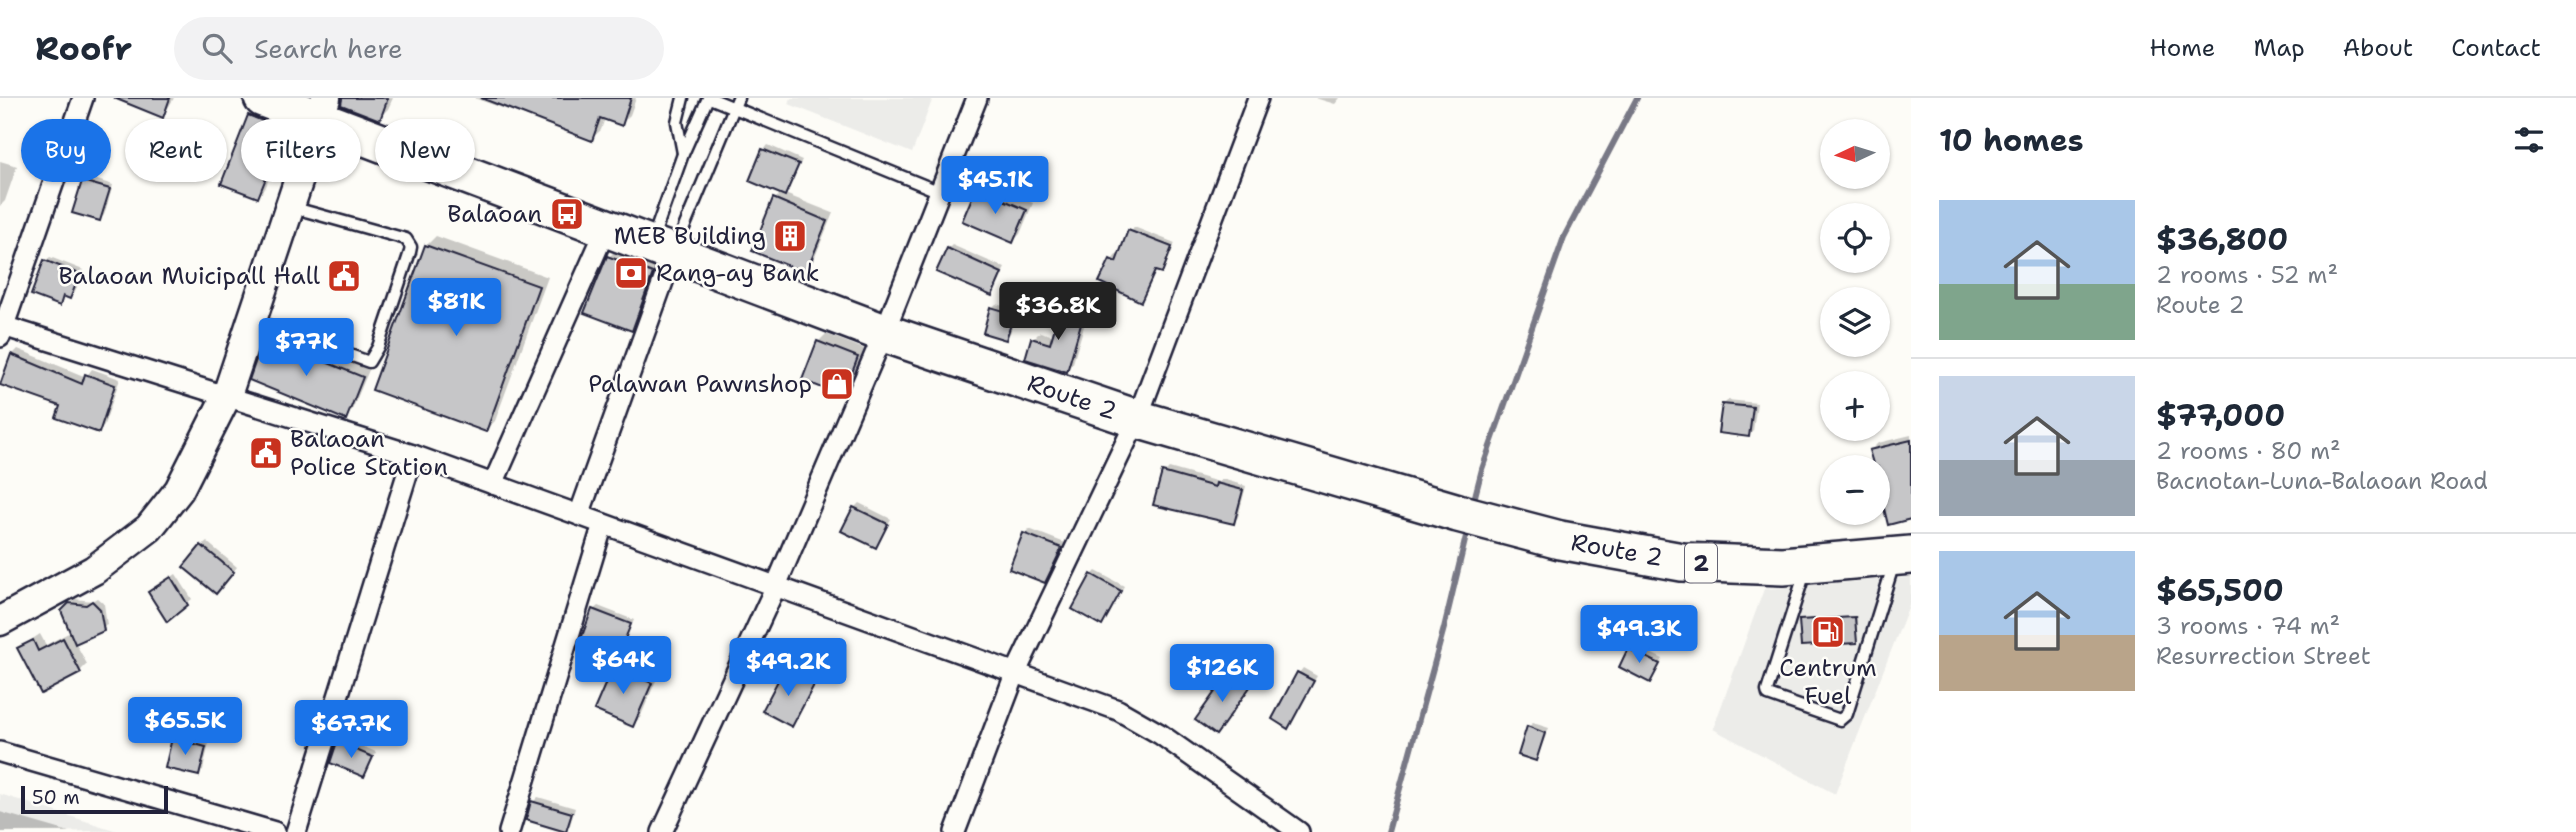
<!DOCTYPE html>
<html lang="en">
<head>
<meta charset="utf-8">
<style>
  body { margin:0; font-family:"Shantell Sans",sans-serif; background:#f2f2f3; color:#1f2937; height:100vh; display:flex; flex-direction:column; font-size:26px; white-space:nowrap }
  * { box-sizing:border-box; margin:0 }
  p { font-size:23px; color:#747a83 }
  .icon { flex:none; width:38px; height:38px; fill:none; stroke:currentColor; stroke-width:2; stroke-linecap:round; stroke-linejoin:round }
  .map { position:relative; flex:1; overflow:hidden }
  .sheet { display:flex; flex-direction:column; background:#fff; width:665px }
  .sheet>* { flex:none }
  .hud { position:absolute; left:21px; top:21px; width:665px; height:63px; display:flex; gap:14px }
  .needle { width:46px; rotate:266deg }
  .buttons { position:absolute; left:1820px; top:21px; display:grid; gap:14px }
  .buttons a { display:grid; place-items:center; width:70px; height:70px; border-radius:50%; background:#fff; box-shadow:0 2px 5px #0004; font-size:35px }
  .scale { position:absolute; left:21px; bottom:18px; width:147px; box-sizing:border-box; padding-left:7px; border:4px solid #22223b; border-top:0; font-size:19px; line-height:24px; white-space:nowrap; color:#22223b; -webkit-text-stroke:5px #fdfcf7; paint-order:stroke }
  .price { position:absolute; translate:-50% -60px; padding:0 16px; border-radius:7px; background:#1a73e8; color:#fff; font-size:23px; line-height:46px; filter:drop-shadow(0 2px 4px #0008) }
  .price::after { content:''; position:absolute; left:50%; top:42px; width:21px; height:16px; margin-left:-10px; background:inherit; clip-path:polygon(0 0,100% 0,50% 100%) }
  .price.selected { background:#222; color:#fff }
  ul { padding:0; list-style:none }
  li { display:flex; align-items:center; gap:21px; height:175px; padding:0 28px }
  li+li { border-top:2px solid #e0e1e3 }
  li span { display:grid; place-items:center; flex:none; width:196px; height:140px; border-radius:0px; color:#555 }
  li>.icon { margin-inline-start:auto }
  span .icon { width:84px; height:84px; fill:#fffc; stroke-width:1 }
  li b { font-size:30px }
  h2 { display:flex; justify-content:space-between; align-items:center; height:84px; padding:0 28px; font-size:30px }
  .chip { padding:0 24px; border-radius:32px; background:#fff; box-shadow:0 2px 5px #0004; font-size:24px; line-height:63px }
  .chip.selected { background:#1a73e8; color:#fff }
  header { display:flex; align-items:center; gap:42px; box-sizing:border-box; height:98px; padding:0 35px; background:#fff; border-bottom:2px solid #e0e1e3 }
  header strong { font-size:33px }
  nav { display:flex; gap:38px; margin-inline-start:auto; font-size:24px }
  .search { width:490px; height:63px; background:#f2f2f3; display:flex; align-items:center; gap:18px; box-sizing:border-box; padding:0 24px; border-radius:38px; color:#747a83; font-size:26px }
  main { display:flex; flex:1; min-height:0 }
  .map>svg:first-child { display:block }
</style>
</head>
<body>
<header>
<strong>Roofr</strong>
<div class="search"><svg class="icon" aria-label="search" viewBox="0 0 24 24"><circle cx="10" cy="10" r="6"/><path d="M15 15l6 6"/></svg>Search here</div>
<nav><a>Home</a><a>Map</a><a>About</a><a>Contact</a></nav>
</header>
<main>
<div class="map">
<svg width="1911" height="734" viewBox="0 0 1911 734">
  <rect width="100%" height="100%" fill="#fdfcf7"/>
  <filter id="ink" filterUnits="userSpaceOnUse"><feTurbulence type="fractalNoise" baseFrequency=".0143" numOctaves="2"/><feDisplacementMap in="SourceGraphic" scale="14" xChannelSelector="R" yChannelSelector="G"/><feConvolveMatrix kernelMatrix="1 2 1 2 8 2 1 2 1" color-interpolation-filters="sRGB"/></filter>
  <g filter="url(#ink)">
    <g fill="#ecece9">
      <polygon points="791,0 933,0 912,55 789,6"/>
      <polygon points="1911,479 1911,502 1835,696 1713,631 1764,491"/>
      <polygon points="0,696 117,733 0,734"/>
    </g>
    <g fill="#0003">
      <polygon points="113,0 174,0 163,18"/>
      <polygon points="346,0 393,0 388,11 379,20"/>
      <polygon points="474,0 636,0 630,17 621,26 605,20 601,32 591,41"/>
      <polygon points="1315,0 1340,0 1335,6"/>
      <polygon points="257,11 291,25 265,91 258,98 250,18"/>
      <polygon points="768,47 802,62 785,96 833,115 812,166 805,173 775,101 781,95 764,52"/>
      <polygon points="0,63 17,68 5,103 0,108"/>
      <polygon points="88,79 113,87 104,117 100,121 83,84"/>
      <polygon points="984,84 1033,105 1020,136 1013,143 977,91"/>
      <polygon points="1134,129 1175,145 1166,168 1161,173 1157,171 1141,202 1102,184 1112,162 1116,157 1120,159"/>
      <polygon points="436,138 548,179 495,323 486,332 426,148"/>
      <polygon points="952,147 1005,170 991,196 948,151"/>
      <polygon points="616,152 659,168 639,224 632,231 609,159"/>
      <polygon points="50,159 83,172 75,194 70,199 65,197 59,206 45,163"/>
      <polygon points="1070,202 1090,208 1073,265 1066,272 1033,241 1040,234 1054,238 1063,209"/>
      <polygon points="996,206 1017,212 1010,235 1006,240 991,210"/>
      <polygon points="273,232 369,272 352,312 345,319 252,281 266,240"/>
      <polygon points="826,236 864,251 849,289 842,296 818,244"/>
      <polygon points="18,251 86,279 92,271 120,281 104,327 98,333 62,307 12,257"/>
      <polygon points="1728,302 1757,305 1753,333 1749,337 1724,306"/>
      <polygon points="1911,337 1911,419 1889,425 1871,352 1878,345"/>
      <polygon points="1169,370 1219,384 1222,381 1246,388 1238,419 1234,424 1155,406 1164,375"/>
      <polygon points="859,405 891,421 876,448 854,410"/>
      <polygon points="1029,431 1065,445 1045,483 1024,436"/>
      <polygon points="207,444 237,469 221,489 202,448"/>
      <polygon points="1096,473 1124,488 1102,526 1092,477"/>
      <polygon points="176,476 192,501 167,521 155,490"/>
      <polygon points="97,500 104,506 107,527 75,544 87,566 80,573 19,550 40,536 46,547 72,533 63,513 75,501 92,503"/>
      <polygon points="598,508 634,522 619,554 593,512"/>
      <polygon points="1857,518 1856,544 1801,523 1803,521"/>
      <polygon points="1634,547 1663,561 1650,583 1630,551"/>
      <polygon points="622,562 658,578 640,620 632,627 615,569"/>
      <polygon points="790,568 817,582 792,627 786,572"/>
      <polygon points="1303,570 1317,578 1288,628 1299,575"/>
      <polygon points="1235,571 1254,584 1216,635 1231,575"/>
      <polygon points="1533,625 1549,630 1536,661 1528,629"/>
      <polygon points="179,637 209,645 203,672 198,676 174,641"/>
      <polygon points="343,640 376,654 364,677 332,664"/>
      <polygon points="538,699 575,710 570,727 566,732 533,704"/>
      <polygon points="0,714 69,734 0,734"/>
    </g>
    <g fill="none" stroke-linecap="round" stroke-linejoin="round">
      <g stroke="#787885" stroke-width="6">
        <polyline points="1473,406 1482,371 1564,139 1637,0"/>
        <polyline points="1388,734 1444,530 1468,430"/>
      </g>
    </g>
    <g fill="#c6c6c8" stroke="#22223b" stroke-width="2">
      <polygon points="114,0 170,0 163,20"/>
      <polygon points="342,0 388,0 380,22 341,7"/>
      <polygon points="481,0 631,0 622,28 600,20 592,43"/>
      <polygon points="248,17 285,32 258,100 221,86"/>
      <polygon points="762,51 799,66 785,98 749,83"/>
      <polygon points="82,83 110,91 100,123 72,115"/>
      <polygon points="976,90 1027,112 1013,145 962,123"/>
      <polygon points="773,100 827,123 806,175 752,153"/>
      <polygon points="1128,132 1172,149 1162,175 1155,173 1141,204 1099,184 1110,161 1116,164"/>
      <polygon points="425,147 539,188 486,334 372,292"/>
      <polygon points="947,150 1002,175 992,198 936,174"/>
      <polygon points="607,158 653,175 632,233 584,215"/>
      <polygon points="44,162 80,176 70,201 63,198 60,208 31,197"/>
      <polygon points="990,209 1014,216 1006,242 983,235"/>
      <polygon points="1061,209 1084,215 1067,274 1025,261 1031,240 1050,246"/>
      <polygon points="264,239 363,279 346,322 249,282"/>
      <polygon points="817,243 858,259 843,298 802,282"/>
      <polygon points="11,256 82,286 85,276 115,287 99,335 56,320 60,308 0,287"/>
      <polygon points="1722,306 1753,309 1749,339 1718,335"/>
      <polygon points="1911,342 1911,421 1888,427 1878,386 1878,369 1874,369 1869,352"/>
      <polygon points="1162,374 1215,389 1216,385 1243,392 1234,426 1153,407"/>
      <polygon points="853,409 888,426 876,450 841,433"/>
      <polygon points="1023,435 1062,450 1045,485 1009,471"/>
      <polygon points="201,447 234,474 216,496 183,469"/>
      <polygon points="1091,476 1121,493 1102,528 1072,511"/>
      <polygon points="171,479 188,507 167,524 148,494"/>
      <polygon points="92,503 100,511 104,533 75,546 61,513 69,505 86,507"/>
      <polygon points="592,511 631,526 619,556 581,541"/>
      <polygon points="1855,519 1857,545 1801,548 1799,522"/>
      <polygon points="63,540 81,575 41,596 17,550 33,542 38,553"/>
      <polygon points="1628,550 1660,566 1650,585 1619,569"/>
      <polygon points="613,568 652,585 633,629 594,612"/>
      <polygon points="784,571 814,587 792,629 762,613"/>
      <polygon points="1229,574 1250,589 1216,637 1195,622"/>
      <polygon points="1297,574 1314,583 1288,631 1272,621"/>
      <polygon points="1527,628 1545,635 1536,663 1518,657"/>
      <polygon points="172,640 206,649 199,678 165,670"/>
      <polygon points="337,644 373,659 364,679 330,665"/>
      <polygon points="531,703 572,715 566,734 526,722"/>
    </g>
    <g fill="none" stroke-linecap="round" stroke-linejoin="round">
      <defs>
        <g id="lane">
          <polyline points="683,0 677,24 683,55"/>
          <polyline points="710,0 940,94"/>
          <polyline points="653,140 683,56 708,0"/>
          <polyline points="676,149 738,0"/>
          <polyline points="256,223 369,264 378,249 410,154 411,149 406,141 291,109"/>
          <polyline points="1805,474 1767,593 1768,597 1840,622 1847,616 1894,465"/>
        </g>
        <g id="street">
          <polyline points="0,227 413,357 1118,612 1160,636 1299,734"/>
          <polyline points="0,239 83,0"/>
          <polyline points="493,386 606,131"/>
          <polyline points="579,417 673,156"/>
          <polyline points="0,654 275,734"/>
          <polyline points="296,734 413,357"/>
          <polyline points="509,734 603,426"/>
          <polyline points="662,734 775,490 884,235 977,0"/>
          <polyline points="955,734 1015,576 1137,321 1258,0"/>
        </g>
        <polyline id="secondary" points="0,523 94,472 149,430 179,392 227,297 326,0"/>
        <polyline id="highway" points="263,0 884,235 1137,321 1458,415 1560,442 1682,464 1783,468 1911,457"/>
      </defs>
      <use href="#lane" stroke="#22223b" stroke-width="15"/>
      <use href="#street" stroke="#22223b" stroke-width="24"/>
      <use href="#secondary" stroke="#22223b" stroke-width="33"/>
      <use href="#highway" stroke="#22223b" stroke-width="42"/>
      <use href="#lane" stroke="#fdfcf7" stroke-width="10"/>
      <use href="#street" stroke="#fdfcf7" stroke-width="19"/>
      <use href="#secondary" stroke="#fdfcf7" stroke-width="28"/>
      <use href="#highway" stroke="#fdfcf7" stroke-width="37"/>
    </g>
  </g>
  <defs>
    <symbol id="bus-square" viewBox="-11 -11 22 22"><rect x="-9" y="-9" width="18" height="18" rx="4" fill="#c8321e" stroke="#fdfcf7"/><path d="M-5-6H5V4H4V6H2V4H-2V6H-4V4H-5ZM-3.5-4V0h7V-4ZM-3.5 1.2v1.5H-2V1.2ZM2 1.2v1.5H3.5V1.2Z" fill="#fff"/></symbol>
    <symbol id="building-square" viewBox="-11 -11 22 22"><rect x="-9" y="-9" width="18" height="18" rx="4" fill="#c8321e" stroke="#fdfcf7"/><path d="M-4-6H4V6H1V3H-1V6H-4ZM-2.5-4.3h1.7v1.8h-1.7ZM.8-4.3h1.7v1.8H.8ZM-2.5-1h1.7V.8h-1.7ZM.8-1h1.7V.8H.8Z" fill="#fff"/></symbol>
    <symbol id="bank-square" viewBox="-11 -11 22 22"><rect x="-9" y="-9" width="18" height="18" rx="4" fill="#c8321e" stroke="#fdfcf7"/><path d="M-6-4H6V4H-6ZM0-2.3a2.3 2.3 0 1 0 0 4.6a2.3 2.3 0 1 0 0-4.6Z" fill="#fff"/></symbol>
    <symbol id="civic-square" viewBox="-11 -11 22 22"><rect x="-9" y="-9" width="18" height="18" rx="4" fill="#c8321e" stroke="#fdfcf7"/><path d="M-.6-6.5H3V-4.5H.6V-3L4-1V1h2V6H-6V1h2V-1L-.6-3ZM-1.2 2.5V6h2.4V2.5Z" fill="#fff"/></symbol>
    <symbol id="shop-square" viewBox="-11 -11 22 22"><rect x="-9" y="-9" width="18" height="18" rx="4" fill="#c8321e" stroke="#fdfcf7"/><path d="M-5-2.5h2.3a2.7 3.5 0 0 1 5.4 0H5L5.5 6h-11ZM-1.5-2.5h3a1.5 2.3 0 0 0-3 0Z" fill="#fff"/></symbol>
    <symbol id="fuel-square" viewBox="-11 -11 22 22"><rect x="-9" y="-9" width="18" height="18" rx="4" fill="#c8321e" stroke="#fdfcf7"/><path d="M-5.5-6h7V0h2V4h1.3V-2.5L3-4.5l.8-.8L6-3V5H2.5V1h-1V6h-7ZM-4.2-4.7v3.2H.2V-4.7Z" fill="#fff"/></symbol>
  </defs>
  <g fill-rule="evenodd">
    <use href="#bus-square" x="548" y="97" width="38" height="38"/>
    <use href="#building-square" x="771" y="119" width="38" height="38"/>
    <use href="#bank-square" x="612" y="156" width="38" height="38"/>
    <use href="#civic-square" x="325" y="159" width="38" height="38"/>
    <use href="#shop-square" x="818" y="267" width="38" height="38"/>
    <use href="#civic-square" x="247" y="336" width="38" height="38"/>
    <use href="#fuel-square" x="1809" y="515" width="38" height="38"/>
  </g>
  <g text-anchor="middle" stroke-width="5" stroke-linejoin="round" paint-order="stroke">
    <rect fill="#fdfcf7" stroke="#646373" stroke-width="2" x="1685" y="445.5" width="32" height="39" rx="5"/>
    <g font-size="23" font-weight="bold" fill="#22223b">
      <text x="1701" y="473">2</text>
    </g>
    <g font-size="24" fill="#22223b" stroke="#fdfcf7" text-anchor="end">
      <text x="542" y="124">Balaoan</text>
      <text x="766" y="146">MEB Building</text>
      <text x="656" y="183" text-anchor="start">Rang-ay Bank</text>
      <text x="320" y="186">Balaoan Muicipall Hall</text>
      <text x="812" y="294">Palawan Pawnshop</text>
      <text x="290" y="349" text-anchor="start">Balaoan<tspan x="290" dy="28">Police Station</tspan></text>
      <text x="1828" y="578" text-anchor="middle">Centrum<tspan x="1828" dy="28">Fuel</tspan></text>
    </g>
    <g font-size="24" fill="#22223b" stroke="#fdfcf7">
      <text transform="translate(1072 299) rotate(19)" y="8">Route 2</text>
      <text transform="translate(1617 452) rotate(10)" y="8">Route 2</text>
    </g>
  </g>
</svg>
<div class="buttons">
<a><svg class="needle" viewBox="-14 -14 28 28"><path d="M0-13l5 13h-10z" fill="#e53935"/><path d="M0 13l5-13h-10z" fill="#747a83"/></svg></a>
<a><svg class="icon" aria-label="locate" viewBox="0 0 24 24"><circle cx="12" cy="12" r="6"/><path d="M12 2v4M12 18v4M2 12h4M18 12h4"/></svg></a>
<a><svg class="icon" aria-label="layers" viewBox="0 0 24 24"><path d="M12 4l9 5-9 5-9-5zM3 14l9 5 9-5"/></svg></a>
<a>+</a>
<a>−</a>
</div>
<div class="scale">50 m</div>
<b class="price" style="left:995px;top:118px">$45.1K</b>
<b class="price" style="left:456px;top:240px">$81K</b>
<b class="price selected" style="left:1058px;top:244px">$36.8K</b>
<b class="price" style="left:306px;top:280px">$77K</b>
<b class="price" style="left:1639px;top:567px">$49.3K</b>
<b class="price" style="left:623px;top:598px">$64K</b>
<b class="price" style="left:788px;top:600px">$49.2K</b>
<b class="price" style="left:1222px;top:606px">$126K</b>
<b class="price" style="left:185px;top:659px">$65.5K</b>
<b class="price" style="left:351px;top:662px">$67.7K</b>
<div class="hud">
<a class="chip selected">Buy</a>
<a class="chip">Rent</a>
<a class="chip">Filters</a>
<a class="chip">New</a>
</div>
</div>
<section class="sheet">
<h2>10 homes<svg class="icon" aria-label="filters" viewBox="0 0 24 24"><path d="M4 7h16M4 17h16"/><circle cx="9" cy="7" r="2"/><circle cx="15" cy="17" r="2"/></svg></h2>
<ul>
<li><span style="background:linear-gradient(#a9c7e8 60%,#7fa58c 0)"><svg class="icon" aria-label="home" viewBox="0 0 24 24"><path d="M3 11l9-7 9 7M6 9v11h12V9"/></svg></span><div><b>$36,800</b><p>2 rooms · 52 m²</p><p>Route 2</p></div></li>
<li><span style="background:linear-gradient(#c9d6e8 60%,#9aa5b1 0)"><svg class="icon" aria-label="home" viewBox="0 0 24 24"><path d="M3 11l9-7 9 7M6 9v11h12V9"/></svg></span><div><b>$77,000</b><p>2 rooms · 80 m²</p><p>Bacnotan-Luna-Balaoan Road</p></div></li>
<li><span style="background:linear-gradient(#a9c7e8 60%,#b9a48a 0)"><svg class="icon" aria-label="home" viewBox="0 0 24 24"><path d="M3 11l9-7 9 7M6 9v11h12V9"/></svg></span><div><b>$65,500</b><p>3 rooms · 74 m²</p><p>Resurrection Street</p></div></li>
</ul>
</section>
</main>
</body>
</html>
